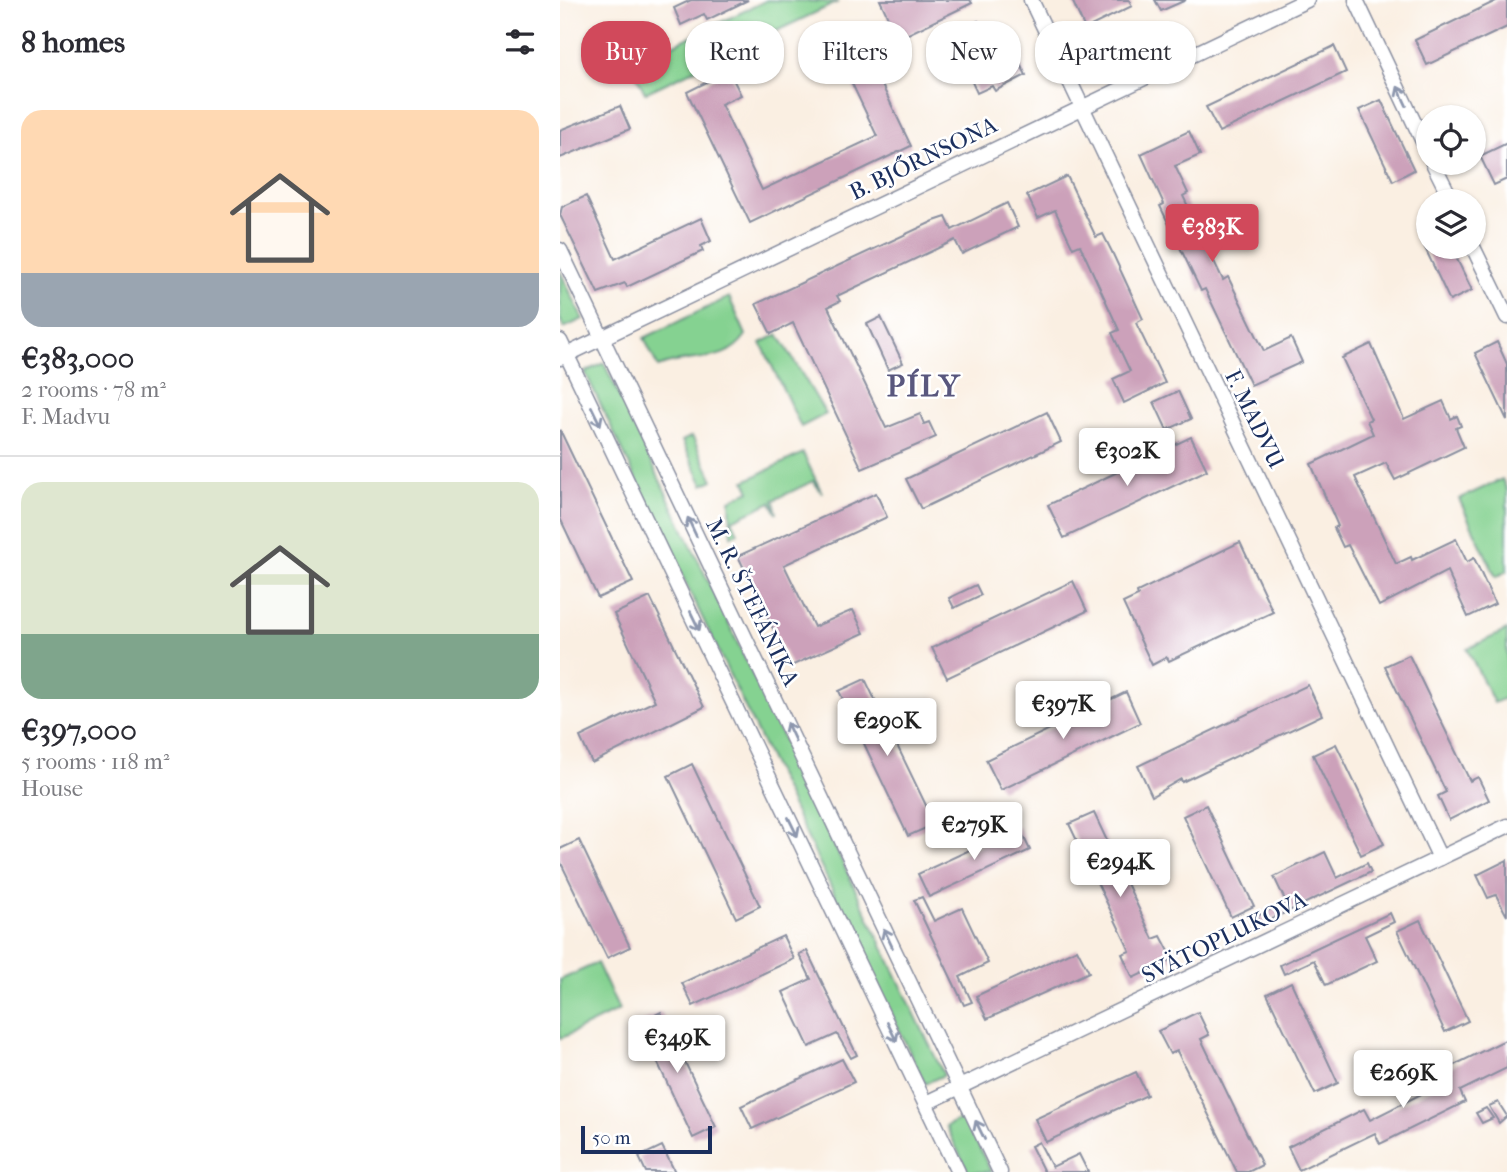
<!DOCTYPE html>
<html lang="en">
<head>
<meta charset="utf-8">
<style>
  body { margin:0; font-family:"IM FELL French Canon",serif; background:#f7f7f7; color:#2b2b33; height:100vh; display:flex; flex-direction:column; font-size:26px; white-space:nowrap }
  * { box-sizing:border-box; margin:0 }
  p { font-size:23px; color:#7c7c81 }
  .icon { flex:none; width:38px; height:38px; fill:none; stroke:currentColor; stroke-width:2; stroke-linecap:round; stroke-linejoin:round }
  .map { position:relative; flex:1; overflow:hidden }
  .panel { display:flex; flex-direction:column; background:#fff; width:560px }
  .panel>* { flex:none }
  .guide { position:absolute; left:21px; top:21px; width:665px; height:63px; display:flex; gap:14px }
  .fabs { position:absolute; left:856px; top:105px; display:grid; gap:14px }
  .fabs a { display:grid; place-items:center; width:70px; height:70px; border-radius:50%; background:#fff; box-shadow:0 2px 5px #0004; font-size:35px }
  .scale { position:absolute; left:21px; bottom:18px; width:131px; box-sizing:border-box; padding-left:7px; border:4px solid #1b2f5e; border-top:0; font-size:19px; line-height:24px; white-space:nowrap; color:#1b2f5e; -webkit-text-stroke:5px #fff; paint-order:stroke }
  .price { position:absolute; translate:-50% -60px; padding:0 16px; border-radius:7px; background:#fff; color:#222; font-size:23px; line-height:46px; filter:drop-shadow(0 2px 4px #0008) }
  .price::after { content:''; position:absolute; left:50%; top:42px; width:21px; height:16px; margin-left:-10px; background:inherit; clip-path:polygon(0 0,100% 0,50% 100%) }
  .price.current { background:#d1495b; color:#fff }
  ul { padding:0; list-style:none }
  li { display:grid; align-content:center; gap:14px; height:371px; padding:0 21px }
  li+li { border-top:2px solid #e1e1e2 }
  li span { display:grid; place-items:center; height:217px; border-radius:21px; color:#555 }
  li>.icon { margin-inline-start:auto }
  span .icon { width:126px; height:126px; fill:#fffc; stroke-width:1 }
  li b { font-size:30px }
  h2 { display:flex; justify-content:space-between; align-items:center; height:84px; padding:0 21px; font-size:30px }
  .pill { padding:0 24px; border-radius:28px; background:#fff; box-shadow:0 2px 5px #0004; font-size:24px; line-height:63px }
  .pill.current { background:#d1495b; color:#fff }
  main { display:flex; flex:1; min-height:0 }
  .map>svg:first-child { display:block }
</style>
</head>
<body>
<main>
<section class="panel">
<h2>8 homes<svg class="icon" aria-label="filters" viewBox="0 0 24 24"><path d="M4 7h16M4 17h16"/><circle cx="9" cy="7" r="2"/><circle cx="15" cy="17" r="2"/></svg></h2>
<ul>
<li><span style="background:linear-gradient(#ffd9b3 75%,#9aa5b1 0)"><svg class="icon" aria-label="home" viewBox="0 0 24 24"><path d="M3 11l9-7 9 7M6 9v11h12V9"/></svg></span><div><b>€383,000</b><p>2 rooms · 78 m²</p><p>F. Madvu</p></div></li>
<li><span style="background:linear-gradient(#dfe7d0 70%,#7fa58c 0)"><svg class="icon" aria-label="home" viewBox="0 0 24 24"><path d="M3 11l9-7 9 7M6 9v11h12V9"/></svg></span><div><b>€397,000</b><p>5 rooms · 118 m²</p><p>House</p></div></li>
</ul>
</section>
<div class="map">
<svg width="947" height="1172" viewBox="0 0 947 1172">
  <rect width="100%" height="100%" fill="#fff"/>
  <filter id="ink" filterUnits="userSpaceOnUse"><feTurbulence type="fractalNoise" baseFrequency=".0143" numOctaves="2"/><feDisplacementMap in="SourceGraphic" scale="14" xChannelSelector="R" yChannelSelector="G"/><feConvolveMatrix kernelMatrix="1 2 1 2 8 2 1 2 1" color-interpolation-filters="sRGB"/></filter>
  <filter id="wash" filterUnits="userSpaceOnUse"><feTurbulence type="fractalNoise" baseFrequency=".00686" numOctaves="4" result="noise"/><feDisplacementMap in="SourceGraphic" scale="28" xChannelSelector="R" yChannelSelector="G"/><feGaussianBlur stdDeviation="1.57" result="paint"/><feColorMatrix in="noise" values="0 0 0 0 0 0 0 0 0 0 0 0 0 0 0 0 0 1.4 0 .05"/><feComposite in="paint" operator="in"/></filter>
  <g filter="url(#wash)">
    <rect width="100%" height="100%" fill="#faefe2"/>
    <g fill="#85d291" stroke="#508078" stroke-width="2">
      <polygon points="207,0 278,2 85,93 71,65"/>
      <polygon points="0,271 23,319 4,328 0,319"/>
      <path d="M 169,297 L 186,335 C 163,368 132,352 98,367 L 84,338 Z"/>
      <polygon points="218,334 266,414 241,427 201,343"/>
      <polygon points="44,363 384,1075 365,1084 25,372"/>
      <polygon points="132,436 153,480 143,485 122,441"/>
      <polygon points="243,453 262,493 253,481 214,500 217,514 211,502 172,520 178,533 171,536 170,500 190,491 185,481"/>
      <polygon points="942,479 947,490 947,571 936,577 899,499"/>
      <polygon points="947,630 947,697 934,703 907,649"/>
      <polygon points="37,963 59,1010 0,1039 0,980"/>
      <polygon points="404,1117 405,1117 431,1172 408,1172 386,1126"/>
    </g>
    <g id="blocks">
      <g fill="#cca1ba">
        <polygon points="131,0 188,0 147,20 144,14 121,25 114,8"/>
        <polygon points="320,0 410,0 412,3 338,39"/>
        <polygon points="512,0 569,0 572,6 525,29"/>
        <polygon points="595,0 626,0 601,11"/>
        <polygon points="938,0 947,0 947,27 867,65 855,40"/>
        <polygon points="418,21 427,39 444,31 466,75 435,91 432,86 417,93 390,34"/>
        <polygon points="774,46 786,72 659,132 646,107"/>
        <polygon points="311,62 351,146 190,223 127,92 169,71 181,95 161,104 202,190 317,136 287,73"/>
        <polygon points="821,100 854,170 833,181 799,110"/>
        <polygon points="60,106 70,129 0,158 0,130"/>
        <polygon points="629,131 640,155 615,166 628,193 623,196 663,280 668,277 704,351 731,338 742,362 691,385 645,289 641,291 600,206 604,204 581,154"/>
        <polygon points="947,143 947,179 934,185 920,156"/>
        <polygon points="507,176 536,237 543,234 552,252 583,319 576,323 605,383 564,403 553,379 570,371 552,333 559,330 538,284 520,245 513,248 495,210 478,218 467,195"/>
        <polygon points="26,196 55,259 141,218 151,241 141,246 143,251 67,287 65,283 38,293 0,215 2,207"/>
        <polygon points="447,203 458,227 402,254 395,240 277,296 280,301 268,307 326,428 360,414 364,424 369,422 376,437 302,469 233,323 211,334 196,304 374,221 386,217 392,230"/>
        <polygon points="868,225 868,247 891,247 912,290 890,301 857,231"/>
        <polygon points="321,317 343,363 328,370 307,324"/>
        <polygon points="937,342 947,364 947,420 915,353"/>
        <polygon points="811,344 844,419 883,401 891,419 897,416 901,426 896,428 904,447 835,480 826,463 795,477 836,564 851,557 852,560 896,539 907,562 914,558 935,604 908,617 887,571 819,606 788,545 783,547 774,528 778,526 751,464 813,434 807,421 811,419 782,358"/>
        <polygon points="618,391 631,419 607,430 594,402"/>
        <polygon points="487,412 501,442 361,509 346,479"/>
        <polygon points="0,430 73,582 38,598 0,518"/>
        <polygon points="631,437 647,470 504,538 488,505"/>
        <polygon points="316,493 327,517 224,565 254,627 293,610 304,633 231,666 178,556"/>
        <polygon points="680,542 713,612 609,661 607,657 592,665 563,603 578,596 577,592"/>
        <polygon points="513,581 527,611 387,678 372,648"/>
        <polygon points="416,585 421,595 394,608 389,598"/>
        <polygon points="90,597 144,707 32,763 20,737 95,701 54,614"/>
        <polygon points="849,655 910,781 918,777 929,800 889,820 878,796 886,792 825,666"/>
        <polygon points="305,679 375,824 348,836 279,691"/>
        <polygon points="748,685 762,715 622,782 621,779 592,796 578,766"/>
        <polygon points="566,692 580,723 441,790 426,760"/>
        <polygon points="776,744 824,844 801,855 753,755"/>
        <polygon points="132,764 200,906 176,918 108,776"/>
        <polygon points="646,805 694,906 671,917 623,816"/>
        <polygon points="534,813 593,939 601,936 613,959 573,978 562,954 570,951 509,824"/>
        <polygon points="459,827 470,850 369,897 358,874"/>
        <polygon points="19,840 70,947 47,958 0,861 0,849"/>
        <polygon points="765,852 777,878 807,863 811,872 701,924 697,916 726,902 714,877"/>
        <polygon points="947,860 947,916 936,895 928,898 917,875"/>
        <polygon points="362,897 374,921 402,908 428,963 400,977 412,1002 404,1005 354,900"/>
        <polygon points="830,913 834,922 805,936 817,961 766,985 754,960 724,974 720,965"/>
        <polygon points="860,920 908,1021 885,1032 837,931"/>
        <polygon points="223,936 234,959 133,1006 122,983"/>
        <polygon points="517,949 529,972 427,1019 416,996"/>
        <polygon points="247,951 297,1055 291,1058 277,1034 249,1047 223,992 251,979 239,954"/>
        <polygon points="731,982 778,1083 755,1094 707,994"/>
        <polygon points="101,1012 156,1127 133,1138 79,1023"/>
        <polygon points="638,1012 649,1035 641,1039 702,1165 688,1172 677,1172 617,1051 610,1054 598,1031"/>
        <polygon points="947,1039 947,1068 900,1091 905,1102 820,1144 815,1133 739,1170 728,1147 804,1109 810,1120 893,1078 888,1068"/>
        <polygon points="282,1059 294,1082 192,1129 181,1106"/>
        <polygon points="576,1072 587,1095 486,1142 475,1119"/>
        <polygon points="938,1102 947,1116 939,1123 929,1106"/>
        <polygon points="926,1108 933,1118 922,1123 916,1113"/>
        <polygon points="479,1142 492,1167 519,1154 528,1172 484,1172 471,1146"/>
        <polygon points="102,1146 115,1172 86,1172 79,1157"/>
      </g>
    </g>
  </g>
  <g filter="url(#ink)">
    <use href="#blocks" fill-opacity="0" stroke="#8a8fa0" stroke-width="2"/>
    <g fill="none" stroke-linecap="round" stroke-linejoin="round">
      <defs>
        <g id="minor">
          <polyline points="471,0 880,858"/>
          <polyline points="796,0 868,152"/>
          <polyline points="873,163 892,201"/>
          <polyline points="913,247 947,317"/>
          <polyline points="0,250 440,1172"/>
          <polyline points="0,341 398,1172"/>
          <polyline points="0,358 747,0"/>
          <polyline points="366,1103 947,826"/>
        </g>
      </defs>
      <use href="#minor" stroke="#8a8fa0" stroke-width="17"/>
      <use href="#minor" stroke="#fff" stroke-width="14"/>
    </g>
    <defs><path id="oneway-shaft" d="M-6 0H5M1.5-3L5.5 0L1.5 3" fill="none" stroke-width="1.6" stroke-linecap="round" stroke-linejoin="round" transform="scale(1.75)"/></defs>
    <g stroke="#8d97ae">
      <use href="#oneway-shaft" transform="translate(842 96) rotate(-115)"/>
      <use href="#oneway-shaft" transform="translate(36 416) rotate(64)"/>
      <use href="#oneway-shaft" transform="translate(132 527) rotate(-115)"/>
      <use href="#oneway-shaft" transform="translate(135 621) rotate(64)"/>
      <use href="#oneway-shaft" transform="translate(231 732) rotate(-115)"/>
      <use href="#oneway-shaft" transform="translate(233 827) rotate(64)"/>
      <use href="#oneway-shaft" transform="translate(328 938) rotate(-115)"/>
      <use href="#oneway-shaft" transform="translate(332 1032) rotate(64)"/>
      <use href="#oneway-shaft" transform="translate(420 1130) rotate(-116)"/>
    </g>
  </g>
  <g text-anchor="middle" stroke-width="5" stroke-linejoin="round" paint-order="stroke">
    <g font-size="23" fill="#1b2f5e" stroke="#fff">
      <text transform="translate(363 158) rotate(-26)" y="8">B. BJŐRNSONA</text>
      <text transform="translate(695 419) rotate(64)" y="8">F. MADVU</text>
      <text transform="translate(193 602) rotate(64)" y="8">M. R. ŠTEFÁNIKA</text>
      <text transform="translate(664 937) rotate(-26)" y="8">SVÄTOPLUKOVA</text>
    </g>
    <g font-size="30" font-weight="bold" letter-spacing="2" fill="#59577e" stroke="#fff">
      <text x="364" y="396">PÍLY</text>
    </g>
  </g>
</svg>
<div class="fabs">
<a><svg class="icon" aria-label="locate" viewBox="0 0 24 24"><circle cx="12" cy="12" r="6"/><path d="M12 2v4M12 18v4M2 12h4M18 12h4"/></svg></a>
<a><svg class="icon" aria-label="layers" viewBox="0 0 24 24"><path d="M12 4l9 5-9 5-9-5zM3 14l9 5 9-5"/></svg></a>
</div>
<div class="scale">50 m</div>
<b class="price current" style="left:652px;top:264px">€383K</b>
<b class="price" style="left:567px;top:488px">€302K</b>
<b class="price" style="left:503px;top:741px">€397K</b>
<b class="price" style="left:327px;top:758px">€290K</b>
<b class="price" style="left:414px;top:862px">€279K</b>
<b class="price" style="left:560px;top:899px">€294K</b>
<b class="price" style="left:117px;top:1075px">€349K</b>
<b class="price" style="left:843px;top:1110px">€269K</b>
<div class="guide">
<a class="pill current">Buy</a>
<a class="pill">Rent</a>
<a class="pill">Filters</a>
<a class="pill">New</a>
<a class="pill">Apartment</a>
</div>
</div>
</main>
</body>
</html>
